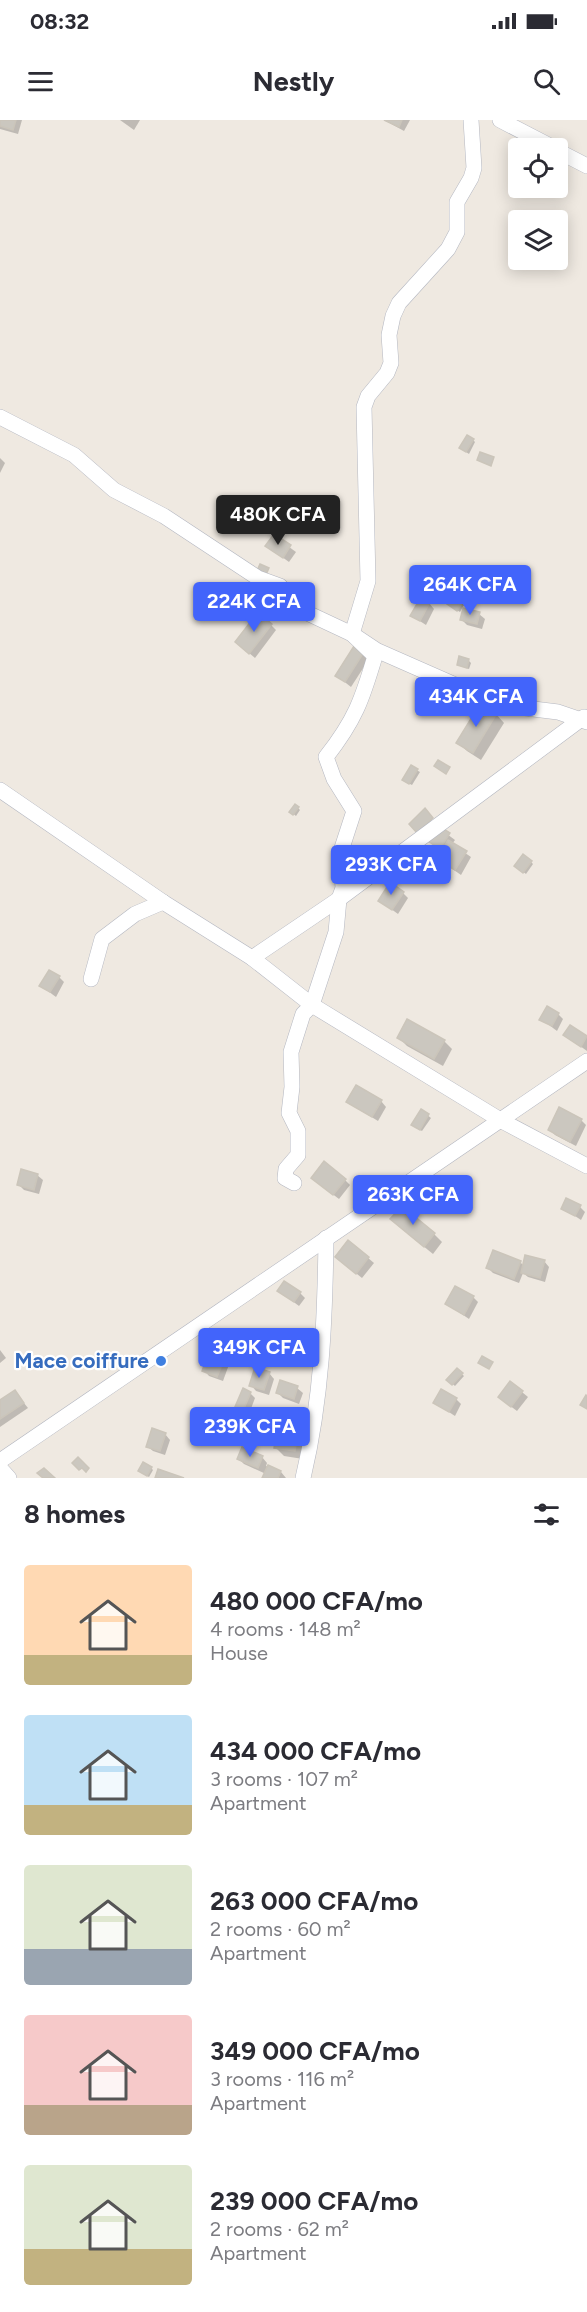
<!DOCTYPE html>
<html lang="en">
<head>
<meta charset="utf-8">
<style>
  body { margin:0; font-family:Figtree,sans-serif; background:#f7f7f7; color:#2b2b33; height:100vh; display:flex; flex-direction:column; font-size:22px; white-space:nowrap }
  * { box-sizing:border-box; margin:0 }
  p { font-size:20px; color:#7c7c81 }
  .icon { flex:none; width:33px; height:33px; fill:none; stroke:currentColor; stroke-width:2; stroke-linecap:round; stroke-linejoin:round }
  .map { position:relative; height:1358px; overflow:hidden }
  .panel { display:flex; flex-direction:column; background:#fff; flex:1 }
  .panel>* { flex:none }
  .buttons { position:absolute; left:508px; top:18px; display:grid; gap:12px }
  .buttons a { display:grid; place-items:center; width:60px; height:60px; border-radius:6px; background:#fff; box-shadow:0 3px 15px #0003; font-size:30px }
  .price { position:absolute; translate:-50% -51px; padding:0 14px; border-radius:6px; background:#4264fb; color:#fff; font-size:20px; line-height:39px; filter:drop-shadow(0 2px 3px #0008) }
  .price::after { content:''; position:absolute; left:50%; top:36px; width:18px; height:14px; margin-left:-9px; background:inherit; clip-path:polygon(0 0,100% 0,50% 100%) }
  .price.selected { background:#222; color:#fff }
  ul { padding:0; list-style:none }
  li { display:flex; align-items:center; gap:18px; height:150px; padding:0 24px }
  li span { display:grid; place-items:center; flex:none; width:168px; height:120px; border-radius:6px; color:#555 }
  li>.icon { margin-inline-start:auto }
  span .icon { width:72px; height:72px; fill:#fffc; stroke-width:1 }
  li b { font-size:26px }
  h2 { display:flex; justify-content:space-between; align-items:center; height:72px; padding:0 24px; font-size:26px }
  .status { display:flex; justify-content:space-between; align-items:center; height:42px; padding:0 30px; background:#fff; direction:ltr }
  .status svg { height:16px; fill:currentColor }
  header { display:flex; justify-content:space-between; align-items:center; height:78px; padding:0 24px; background:#fff; font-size:27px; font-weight:700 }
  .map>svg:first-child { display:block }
</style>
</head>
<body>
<div class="status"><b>08:32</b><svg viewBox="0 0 49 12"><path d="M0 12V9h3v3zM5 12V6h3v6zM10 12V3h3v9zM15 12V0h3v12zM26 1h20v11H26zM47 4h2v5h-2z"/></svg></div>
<header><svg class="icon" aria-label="menu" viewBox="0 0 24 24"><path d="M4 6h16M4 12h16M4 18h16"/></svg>Nestly<svg class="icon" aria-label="search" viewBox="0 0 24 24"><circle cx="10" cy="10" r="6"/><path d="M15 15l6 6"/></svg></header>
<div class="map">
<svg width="587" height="1358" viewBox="0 0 587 1358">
  <rect width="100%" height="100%" fill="#efe9e1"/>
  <g fill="#0003">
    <polygon points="0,0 22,0 18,14 0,9"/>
    <polygon points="120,0 140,0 134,10"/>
    <polygon points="384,0 410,0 404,11"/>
    <polygon points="473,320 475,322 469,334 463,330"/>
    <polygon points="0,338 5,343 0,353"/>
    <polygon points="274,416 296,432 289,442 267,426"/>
    <polygon points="429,483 434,489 426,505 412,496"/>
    <polygon points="462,483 464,485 460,492 451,486"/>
    <polygon points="479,494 485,499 482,509 467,505 462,500"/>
    <polygon points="271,505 276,510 255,538 242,527"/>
    <polygon points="355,528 369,539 351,567 337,556"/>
    <polygon points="468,540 471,543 469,549 458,545"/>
    <polygon points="496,594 504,603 481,640 467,631 458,623"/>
    <polygon points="411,647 420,652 412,665 406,662"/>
    <polygon points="296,686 300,690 296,696 291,692"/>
    <polygon points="439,708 455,720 452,724 471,737 461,755 438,739 443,731 430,721"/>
    <polygon points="370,741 375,746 368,756 350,742"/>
    <polygon points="531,742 533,744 526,754 518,748"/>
    <polygon points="403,773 408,778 398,794 380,781"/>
    <polygon points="59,857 64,862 56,877 41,866"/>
    <polygon points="558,894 563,899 557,911 541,899"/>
    <polygon points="571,907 587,917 587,931 565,915"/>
    <polygon points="399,918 444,921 452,929 443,946 407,926"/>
    <polygon points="381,981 386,987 378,1001 347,982"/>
    <polygon points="422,991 431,998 422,1011 415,1007"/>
    <polygon points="581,1000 586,1005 576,1026 555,1015 550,1010"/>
    <polygon points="37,1055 43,1060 39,1074 24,1070 19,1065"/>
    <polygon points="345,1060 350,1065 339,1079 318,1063"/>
    <polygon points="580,1087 585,1092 581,1100 563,1088"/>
    <polygon points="401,1108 434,1114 442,1122 433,1134"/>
    <polygon points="349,1122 374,1143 362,1158 342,1142"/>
    <polygon points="544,1141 549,1147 545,1162 528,1157 523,1153 519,1163 493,1153 488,1148 520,1142 524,1146"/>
    <polygon points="279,1171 300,1173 305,1178 299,1186"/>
    <polygon points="473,1177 478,1182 469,1199 447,1184"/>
    <polygon points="0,1230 6,1238 0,1243"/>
    <polygon points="226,1234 231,1239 223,1261 209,1256 204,1250"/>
    <polygon points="457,1250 464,1256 455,1266 448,1260"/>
    <polygon points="269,1253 274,1259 269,1275 256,1271 251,1265"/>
    <polygon points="511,1263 528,1277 517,1291 505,1282"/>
    <polygon points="297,1268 303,1273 299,1284 283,1278 277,1272"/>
    <polygon points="15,1272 28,1288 0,1307 0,1282"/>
    <polygon points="250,1273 255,1278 246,1302 234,1294"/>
    <polygon points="456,1279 461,1284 455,1296 435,1283"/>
    <polygon points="300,1296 308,1304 303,1339 284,1336 276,1328"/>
    <polygon points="165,1314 170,1320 165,1335 153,1331 147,1326"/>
    <polygon points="262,1337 267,1343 266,1346 281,1352 286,1358 264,1358 266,1354 244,1344 239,1339"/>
    <polygon points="151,1348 153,1350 149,1357 142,1353"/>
  </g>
  <g fill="#cbc7bf" stroke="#cbc5ba" stroke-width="1.5">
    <polygon points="0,0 16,0 13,10 0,6"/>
    <polygon points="384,0 402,0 399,7"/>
    <polygon points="467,315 474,319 466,332 459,328"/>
    <polygon points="480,332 494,337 491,346 477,340"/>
    <polygon points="274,414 291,425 283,438 265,426"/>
    <polygon points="260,444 269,448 265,457 256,453"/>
    <polygon points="453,475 463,482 457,491 447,484"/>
    <polygon points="421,477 430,482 420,501 410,496"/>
    <polygon points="463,488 480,492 477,504 460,500"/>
    <polygon points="258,492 272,504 249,534 235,522"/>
    <polygon points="354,526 364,532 345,562 335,556"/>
    <polygon points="459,536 469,539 467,548 457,545"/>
    <polygon points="480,584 497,593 473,633 456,623"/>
    <polygon points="438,640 450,647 446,654 434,646"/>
    <polygon points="411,645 418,649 409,664 402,660"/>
    <polygon points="295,684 299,687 293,695 289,692"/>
    <polygon points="425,688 433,698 417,713 409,704"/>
    <polygon points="439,706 450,713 440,729 428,721"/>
    <polygon points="448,720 467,731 455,750 437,739"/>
    <polygon points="356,730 371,739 362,752 348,742"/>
    <polygon points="523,734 532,741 523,753 514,746"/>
    <polygon points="390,762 404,772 392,790 378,781"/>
    <polygon points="49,850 60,856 50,872 39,866"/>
    <polygon points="547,886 559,893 552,906 539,900"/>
    <polygon points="407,899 445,920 434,939 397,918"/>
    <polygon points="570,905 587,916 581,927 563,915"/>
    <polygon points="356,965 382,980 372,997 346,982"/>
    <polygon points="559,987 582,999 570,1022 548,1010"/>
    <polygon points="421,989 429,994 420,1010 411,1005"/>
    <polygon points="324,1041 346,1059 333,1075 311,1058"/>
    <polygon points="21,1049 38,1054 34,1070 17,1065"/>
    <polygon points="566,1078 581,1085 575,1096 561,1089"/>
    <polygon points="402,1086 435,1113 424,1127 390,1099"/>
    <polygon points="348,1120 369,1137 356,1154 335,1137"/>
    <polygon points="493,1130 521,1141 514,1159 486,1148"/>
    <polygon points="525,1135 545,1140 540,1158 521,1153"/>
    <polygon points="284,1161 301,1172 294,1182 277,1171"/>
    <polygon points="455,1166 474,1176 464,1195 445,1184"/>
    <polygon points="211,1227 227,1233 217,1257 202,1251"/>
    <polygon points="482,1236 493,1242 489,1249 478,1243"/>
    <polygon points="255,1247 270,1252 264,1270 249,1266"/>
    <polygon points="457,1248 463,1253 452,1265 446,1260"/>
    <polygon points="280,1260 298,1266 294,1279 276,1273"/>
    <polygon points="510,1261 523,1271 511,1287 498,1277"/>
    <polygon points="243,1268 251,1272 240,1298 232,1294"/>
    <polygon points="441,1269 457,1278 449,1292 433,1283"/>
    <polygon points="15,1270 24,1283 0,1299 0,1280"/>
    <polygon points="586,1275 587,1276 587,1289 580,1285"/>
    <polygon points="281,1290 301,1294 295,1331 274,1328"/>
    <polygon points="152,1308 166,1313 160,1331 146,1327"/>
    <polygon points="242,1327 263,1336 258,1348 237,1339"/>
    <polygon points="78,1337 89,1348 86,1352 82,1348 79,1350 72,1343"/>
    <polygon points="143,1342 152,1347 147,1356 138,1351"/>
    <polygon points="268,1345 281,1351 278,1358 262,1358"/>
    <polygon points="44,1348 55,1358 43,1358 37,1353"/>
    <polygon points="158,1349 184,1358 155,1358"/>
  </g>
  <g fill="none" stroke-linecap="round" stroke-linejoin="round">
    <defs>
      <g id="street">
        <polyline points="500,0 554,28"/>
        <polyline points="558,31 587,46"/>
        <polyline points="0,297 74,335 114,370 164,396 258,458 280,466 303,491 352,514 376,530 501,585 558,592 587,602"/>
        <polyline points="0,670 163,782 252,838 312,885 502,1001 587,1046"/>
        <polyline points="252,838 339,779 584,597"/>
        <polyline points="91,859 102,819 135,794 163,782"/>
        <path d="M 294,1063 L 285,1058 L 286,1049 L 298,1035 L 298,1011 L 289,993 L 292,967 L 291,932 L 303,894 L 312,885 L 336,812 L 339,779 L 343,768 L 341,731 L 354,691 L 334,659 L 326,637 C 355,600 362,580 375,536 L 352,514 L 368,461 L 364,287 L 368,276 L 387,253 L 391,243 L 389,215 L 393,196 L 399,183 L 448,129 L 457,112 L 457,82 L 471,58 L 474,48 L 471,0"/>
        <polyline points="0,1341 587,941"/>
        <polyline points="0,1348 9,1358"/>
        <path d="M 303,1358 C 322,1279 325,1199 326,1118"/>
      </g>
    </defs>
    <use href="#street" stroke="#b4b7c1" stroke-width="16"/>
    <use href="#street" stroke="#fff" stroke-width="15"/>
  </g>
  <circle fill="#3f7fe0" stroke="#fff" stroke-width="2" cx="161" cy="1241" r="6"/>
  <g text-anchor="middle" stroke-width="4.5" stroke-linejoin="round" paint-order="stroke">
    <g font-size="21" font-weight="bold" fill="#366cbe" stroke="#fff" text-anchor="end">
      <text x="149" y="1248">Mace coiffure</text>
    </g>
  </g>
</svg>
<div class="buttons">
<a><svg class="icon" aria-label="locate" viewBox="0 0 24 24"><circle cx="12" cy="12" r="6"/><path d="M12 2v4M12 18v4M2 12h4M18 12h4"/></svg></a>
<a><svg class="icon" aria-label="layers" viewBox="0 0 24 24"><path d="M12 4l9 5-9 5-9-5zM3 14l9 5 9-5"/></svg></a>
</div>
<b class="price selected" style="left:278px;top:426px">480K CFA</b>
<b class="price" style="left:470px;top:496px">264K CFA</b>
<b class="price" style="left:254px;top:513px">224K CFA</b>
<b class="price" style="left:476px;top:608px">434K CFA</b>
<b class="price" style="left:391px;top:776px">293K CFA</b>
<b class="price" style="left:413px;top:1106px">263K CFA</b>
<b class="price" style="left:259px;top:1259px">349K CFA</b>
<b class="price" style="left:250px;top:1338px">239K CFA</b>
</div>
<section class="panel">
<h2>8 homes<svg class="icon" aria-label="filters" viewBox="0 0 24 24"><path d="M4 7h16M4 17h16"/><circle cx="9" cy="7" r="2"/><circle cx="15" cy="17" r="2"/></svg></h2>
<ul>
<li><span style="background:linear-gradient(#ffd9b3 75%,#c2b280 0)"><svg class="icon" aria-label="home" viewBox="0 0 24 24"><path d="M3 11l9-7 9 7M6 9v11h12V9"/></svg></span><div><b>480 000 CFA/mo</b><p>4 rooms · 148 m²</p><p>House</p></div></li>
<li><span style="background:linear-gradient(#bfe0f5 75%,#c2b280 0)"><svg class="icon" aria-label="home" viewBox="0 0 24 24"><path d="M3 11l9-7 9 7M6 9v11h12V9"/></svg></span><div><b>434 000 CFA/mo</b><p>3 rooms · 107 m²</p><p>Apartment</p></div></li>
<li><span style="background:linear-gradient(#dfe7d0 70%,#9aa5b1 0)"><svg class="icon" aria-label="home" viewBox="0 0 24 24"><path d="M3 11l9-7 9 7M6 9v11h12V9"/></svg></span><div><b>263 000 CFA/mo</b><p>2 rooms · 60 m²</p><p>Apartment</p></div></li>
<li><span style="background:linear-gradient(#f6c9c9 75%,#b9a48a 0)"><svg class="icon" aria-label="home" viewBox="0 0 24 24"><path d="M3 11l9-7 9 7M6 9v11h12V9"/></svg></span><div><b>349 000 CFA/mo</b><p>3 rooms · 116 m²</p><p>Apartment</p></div></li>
<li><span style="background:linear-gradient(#dfe7d0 70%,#c2b280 0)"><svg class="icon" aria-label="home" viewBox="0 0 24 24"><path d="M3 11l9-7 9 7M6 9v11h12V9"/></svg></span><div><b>239 000 CFA/mo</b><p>2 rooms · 62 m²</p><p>Apartment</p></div></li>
</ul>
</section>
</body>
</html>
